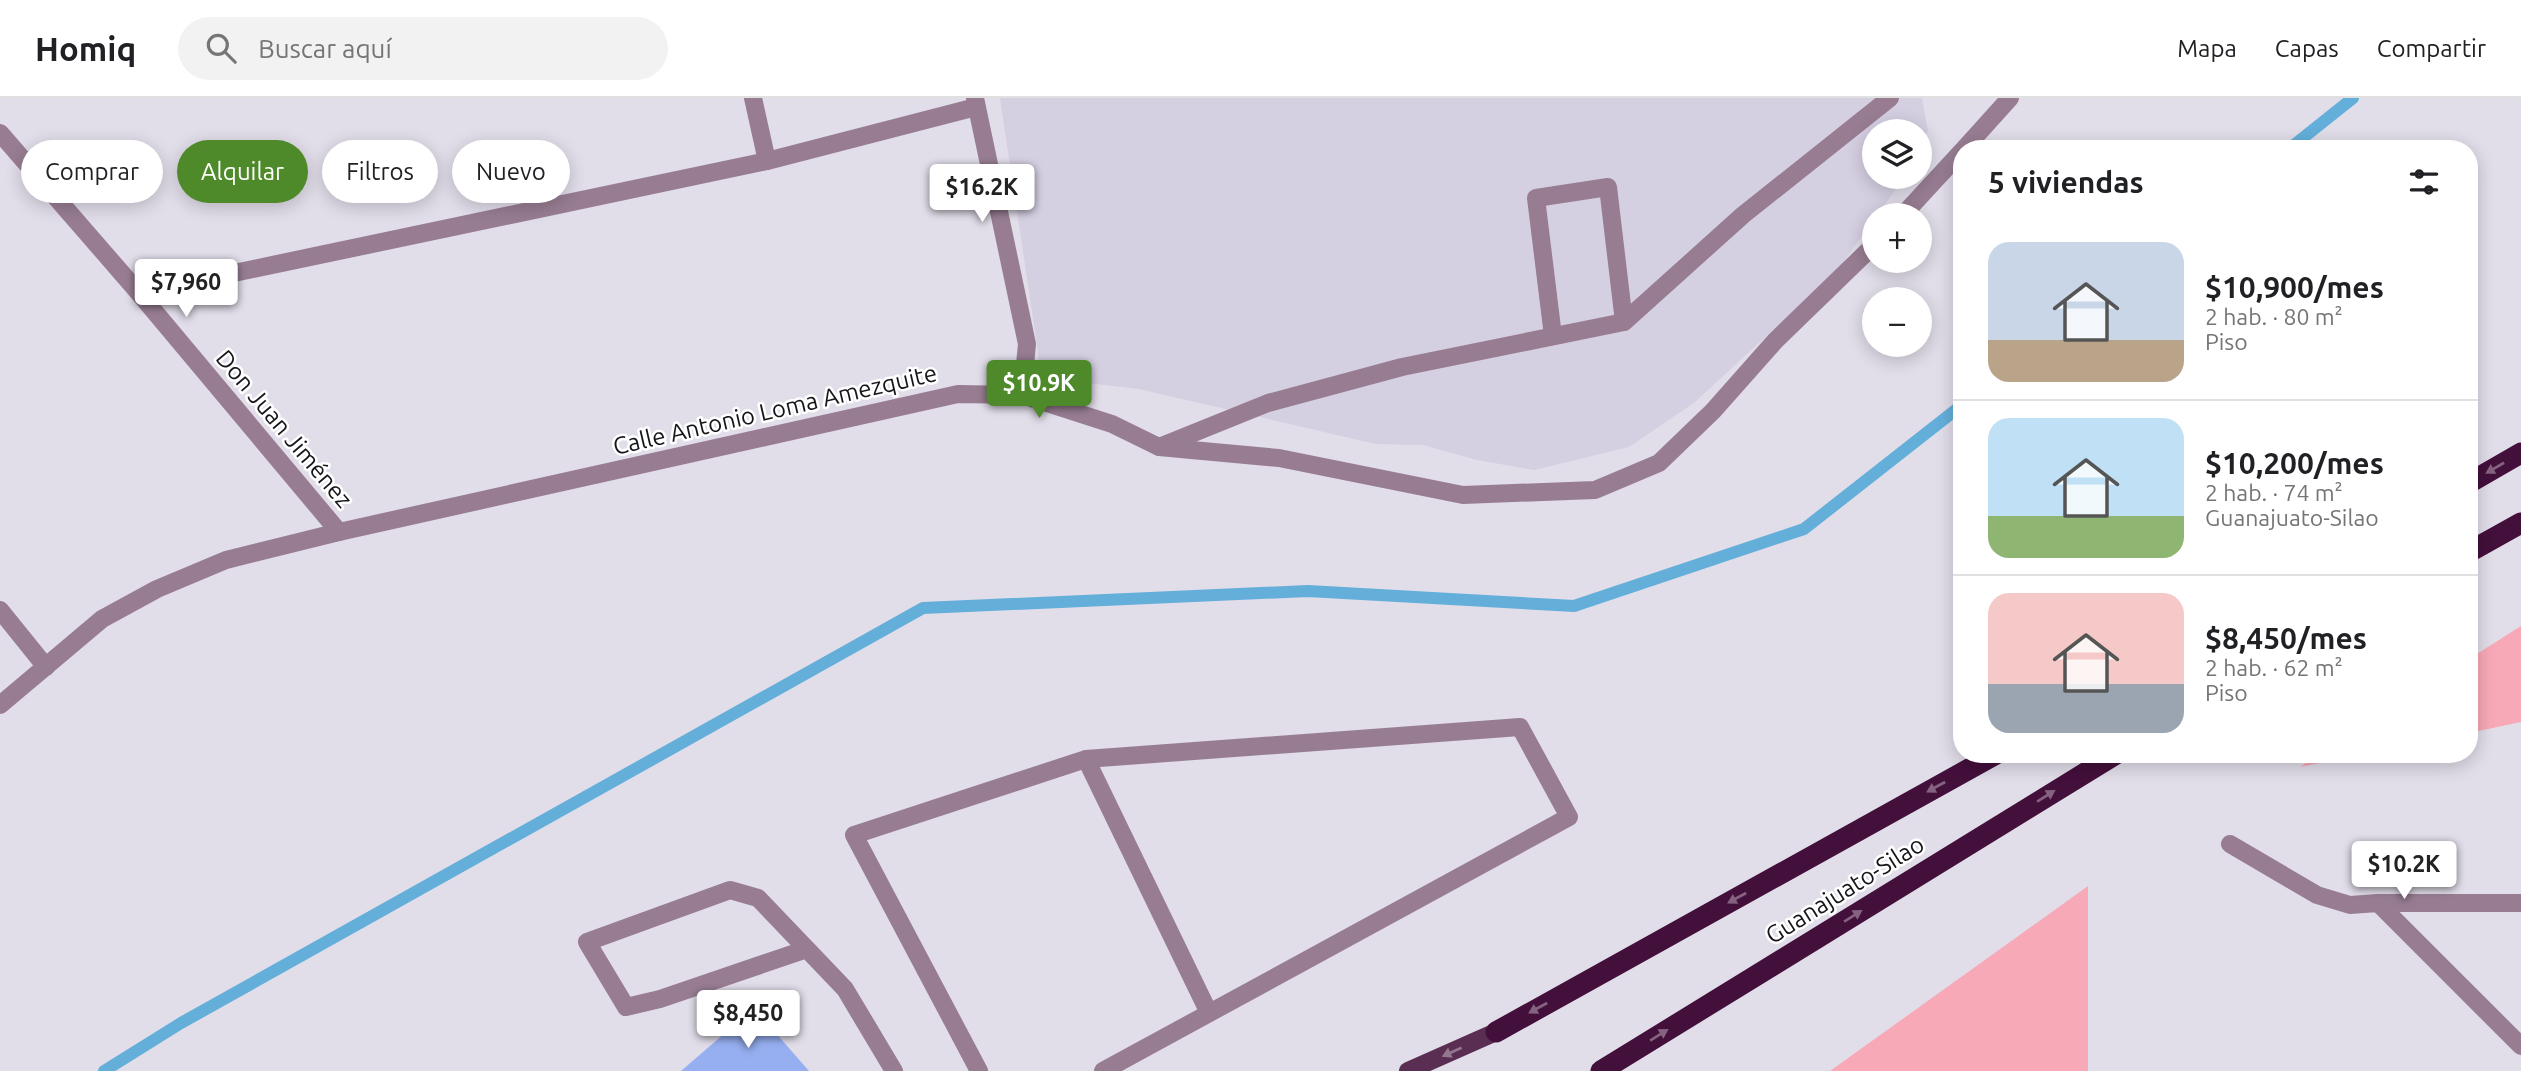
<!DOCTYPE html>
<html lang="es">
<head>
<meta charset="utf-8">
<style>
  body { margin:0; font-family:Ubuntu,sans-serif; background:#f2f2f2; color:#202124; height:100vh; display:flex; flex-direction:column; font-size:26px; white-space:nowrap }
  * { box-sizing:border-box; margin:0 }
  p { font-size:23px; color:#757577 }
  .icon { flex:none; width:38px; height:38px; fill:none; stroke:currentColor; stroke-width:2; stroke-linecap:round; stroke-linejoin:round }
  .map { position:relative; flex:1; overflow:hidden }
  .drawer { position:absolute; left:1953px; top:42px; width:525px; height:623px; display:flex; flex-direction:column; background:#fff; border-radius:28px; box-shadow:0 4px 18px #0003 }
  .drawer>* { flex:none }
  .hud { position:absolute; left:21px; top:42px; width:665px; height:63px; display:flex; gap:14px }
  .fabs { position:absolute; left:1862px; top:21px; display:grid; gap:14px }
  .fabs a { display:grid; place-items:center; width:70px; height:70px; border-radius:50%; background:#fff; box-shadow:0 4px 18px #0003; font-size:35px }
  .price { position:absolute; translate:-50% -60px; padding:0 16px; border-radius:7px; background:#fff; color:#222; font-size:23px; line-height:46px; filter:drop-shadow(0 2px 4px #0008) }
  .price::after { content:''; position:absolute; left:50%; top:42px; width:21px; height:16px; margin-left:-10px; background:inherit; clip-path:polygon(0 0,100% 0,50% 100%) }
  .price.on { background:#4e8a29; color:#fff }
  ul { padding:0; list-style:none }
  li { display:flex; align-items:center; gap:21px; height:175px; padding:0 35px }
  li+li { border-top:2px solid #e0e0e0 }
  li span { display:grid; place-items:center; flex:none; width:196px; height:140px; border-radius:21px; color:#555 }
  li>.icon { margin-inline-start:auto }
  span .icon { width:84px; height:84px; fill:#fffc; stroke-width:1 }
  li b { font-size:30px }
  h2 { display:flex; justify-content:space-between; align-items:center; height:84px; padding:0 35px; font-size:30px }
  .tag { padding:0 24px; border-radius:32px; background:#fff; box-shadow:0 4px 18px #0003; font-size:24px; line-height:63px }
  .tag.on { background:#4e8a29; color:#fff }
  header { display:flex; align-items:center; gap:42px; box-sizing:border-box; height:98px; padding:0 35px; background:#fff; border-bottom:2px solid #e0e0e0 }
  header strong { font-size:33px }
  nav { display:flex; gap:38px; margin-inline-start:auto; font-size:24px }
  .search { width:490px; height:63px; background:#f2f2f2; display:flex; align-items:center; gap:18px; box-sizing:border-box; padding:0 24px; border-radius:38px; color:#757577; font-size:26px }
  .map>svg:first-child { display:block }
</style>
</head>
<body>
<header>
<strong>Homiq</strong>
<div class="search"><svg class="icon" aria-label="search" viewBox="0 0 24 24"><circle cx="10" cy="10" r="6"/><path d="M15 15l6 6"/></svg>Buscar aquí</div>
<nav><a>Mapa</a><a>Capas</a><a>Compartir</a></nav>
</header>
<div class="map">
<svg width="2521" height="973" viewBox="0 0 2521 973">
  <rect width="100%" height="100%" fill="#e1dde9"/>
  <polygon fill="#d5cfe2" points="1000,0 1922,0 1928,33 1920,48 1920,33 1874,33 1874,79 1902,79 1894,94 1877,117 1874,117 1874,121 1838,172 1695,304 1629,349 1534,372 1477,362 1423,347 1376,346 1139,291 1042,280"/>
  <g fill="#f8a9b7">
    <polygon points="2521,528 2521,624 2469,635 2469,561"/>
    <polygon points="2320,656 2364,656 2300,669"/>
    <polygon points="2088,788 2088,973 1830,973"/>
  </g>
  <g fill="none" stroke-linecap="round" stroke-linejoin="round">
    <g stroke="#63afda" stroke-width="12">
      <polyline points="2289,51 2353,0"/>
      <polyline points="104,973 181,925 923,510 1308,493 1574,508 1804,431 1962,307"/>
    </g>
  </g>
  <polygon fill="#96aff0" points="754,910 809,973 681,973"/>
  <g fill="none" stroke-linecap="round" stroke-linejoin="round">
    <g stroke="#987d92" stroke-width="18">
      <polyline points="1553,238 1536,100 1608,89 1624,224"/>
      <polyline points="1159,349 1268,305 1402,269 1624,224 1743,117 1890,0"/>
      <polyline points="0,512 46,569"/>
      <polyline points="1086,661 1209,915"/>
      <polyline points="807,851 660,901 626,909 587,844 730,792 758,800 845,891 894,973"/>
      <polyline points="979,973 854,737 1086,661 1520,629 1569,719 1103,973"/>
    </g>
    <g stroke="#987d92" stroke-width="18">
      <polyline points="753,0 767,63"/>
      <polyline points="975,0 1027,246 1022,297"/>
      <polyline points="0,35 139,195 339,434"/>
      <polyline points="1964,51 2010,0"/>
      <polyline points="1903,117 1962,53"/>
      <polyline points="139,195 767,63 976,9"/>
      <polyline points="0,607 102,521 157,491 226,462 339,434 958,296 1022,297 1112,326 1159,349 1279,360 1463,397 1595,392 1659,365 1713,313 1775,243 1874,147"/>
      <polyline points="2230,746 2317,797 2350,807 2378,805 2521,948"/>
      <polyline points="2378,805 2521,805"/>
    </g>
    <polyline stroke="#5a2e52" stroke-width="18" points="1408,973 1496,934"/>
    <g stroke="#430f3b" stroke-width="21">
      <polyline points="2469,385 2521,355"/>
      <polyline points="2469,454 2521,425"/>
      <polyline points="1496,934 1996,656"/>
      <polyline points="1601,973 2116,656"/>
    </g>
  </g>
  <defs><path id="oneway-solid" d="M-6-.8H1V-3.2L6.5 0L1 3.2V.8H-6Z" transform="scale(1.75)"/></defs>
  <g fill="#856380">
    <use href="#oneway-solid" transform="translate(2495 370) rotate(150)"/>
    <use href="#oneway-solid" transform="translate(1936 689) rotate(151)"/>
    <use href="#oneway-solid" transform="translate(2046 698) rotate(-32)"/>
    <use href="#oneway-solid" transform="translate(1737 800) rotate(151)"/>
    <use href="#oneway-solid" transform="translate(1853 818) rotate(-32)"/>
    <use href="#oneway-solid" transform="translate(1538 910) rotate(151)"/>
    <use href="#oneway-solid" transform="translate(1659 937) rotate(-32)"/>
  </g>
  <use fill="#94778f" href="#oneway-solid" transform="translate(1452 954) rotate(156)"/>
  <g text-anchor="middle" stroke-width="5" stroke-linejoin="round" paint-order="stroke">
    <g font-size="24" fill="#161519" stroke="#fff">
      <text transform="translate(775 312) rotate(-13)" y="8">Calle Antonio Loma Amezquite</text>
      <text transform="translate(284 331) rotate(50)" y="8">Don Juan Jiménez</text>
      <text transform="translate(1845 792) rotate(-32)" y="8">Guanajuato-Silao</text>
    </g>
  </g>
</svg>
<div class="fabs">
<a><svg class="icon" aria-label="layers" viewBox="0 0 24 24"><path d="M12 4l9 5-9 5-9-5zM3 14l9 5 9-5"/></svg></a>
<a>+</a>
<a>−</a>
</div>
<b class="price" style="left:982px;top:126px">$16.2K</b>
<b class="price" style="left:186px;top:221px">$7,960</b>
<b class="price on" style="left:1039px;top:322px">$10.9K</b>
<b class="price" style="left:2404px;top:803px">$10.2K</b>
<b class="price" style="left:748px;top:952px">$8,450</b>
<div class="hud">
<a class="tag">Comprar</a>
<a class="tag on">Alquilar</a>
<a class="tag">Filtros</a>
<a class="tag">Nuevo</a>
</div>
<section class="drawer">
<h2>5 viviendas<svg class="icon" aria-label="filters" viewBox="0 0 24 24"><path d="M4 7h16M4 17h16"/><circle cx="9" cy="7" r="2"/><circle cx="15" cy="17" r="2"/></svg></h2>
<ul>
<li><span style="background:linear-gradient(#c9d6e8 70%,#b9a48a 0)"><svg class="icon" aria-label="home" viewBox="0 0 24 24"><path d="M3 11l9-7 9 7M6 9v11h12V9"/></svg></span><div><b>$10,900/mes</b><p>2 hab. · 80 m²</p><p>Piso</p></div></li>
<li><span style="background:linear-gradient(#bfe0f5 70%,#8fb573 0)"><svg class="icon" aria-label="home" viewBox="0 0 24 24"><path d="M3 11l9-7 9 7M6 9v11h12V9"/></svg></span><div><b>$10,200/mes</b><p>2 hab. · 74 m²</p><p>Guanajuato-Silao</p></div></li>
<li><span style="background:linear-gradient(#f6c9c9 65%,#9aa5b1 0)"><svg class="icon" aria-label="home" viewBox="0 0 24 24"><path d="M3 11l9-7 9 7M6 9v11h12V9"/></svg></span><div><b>$8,450/mes</b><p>2 hab. · 62 m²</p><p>Piso</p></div></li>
</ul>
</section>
</div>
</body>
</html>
